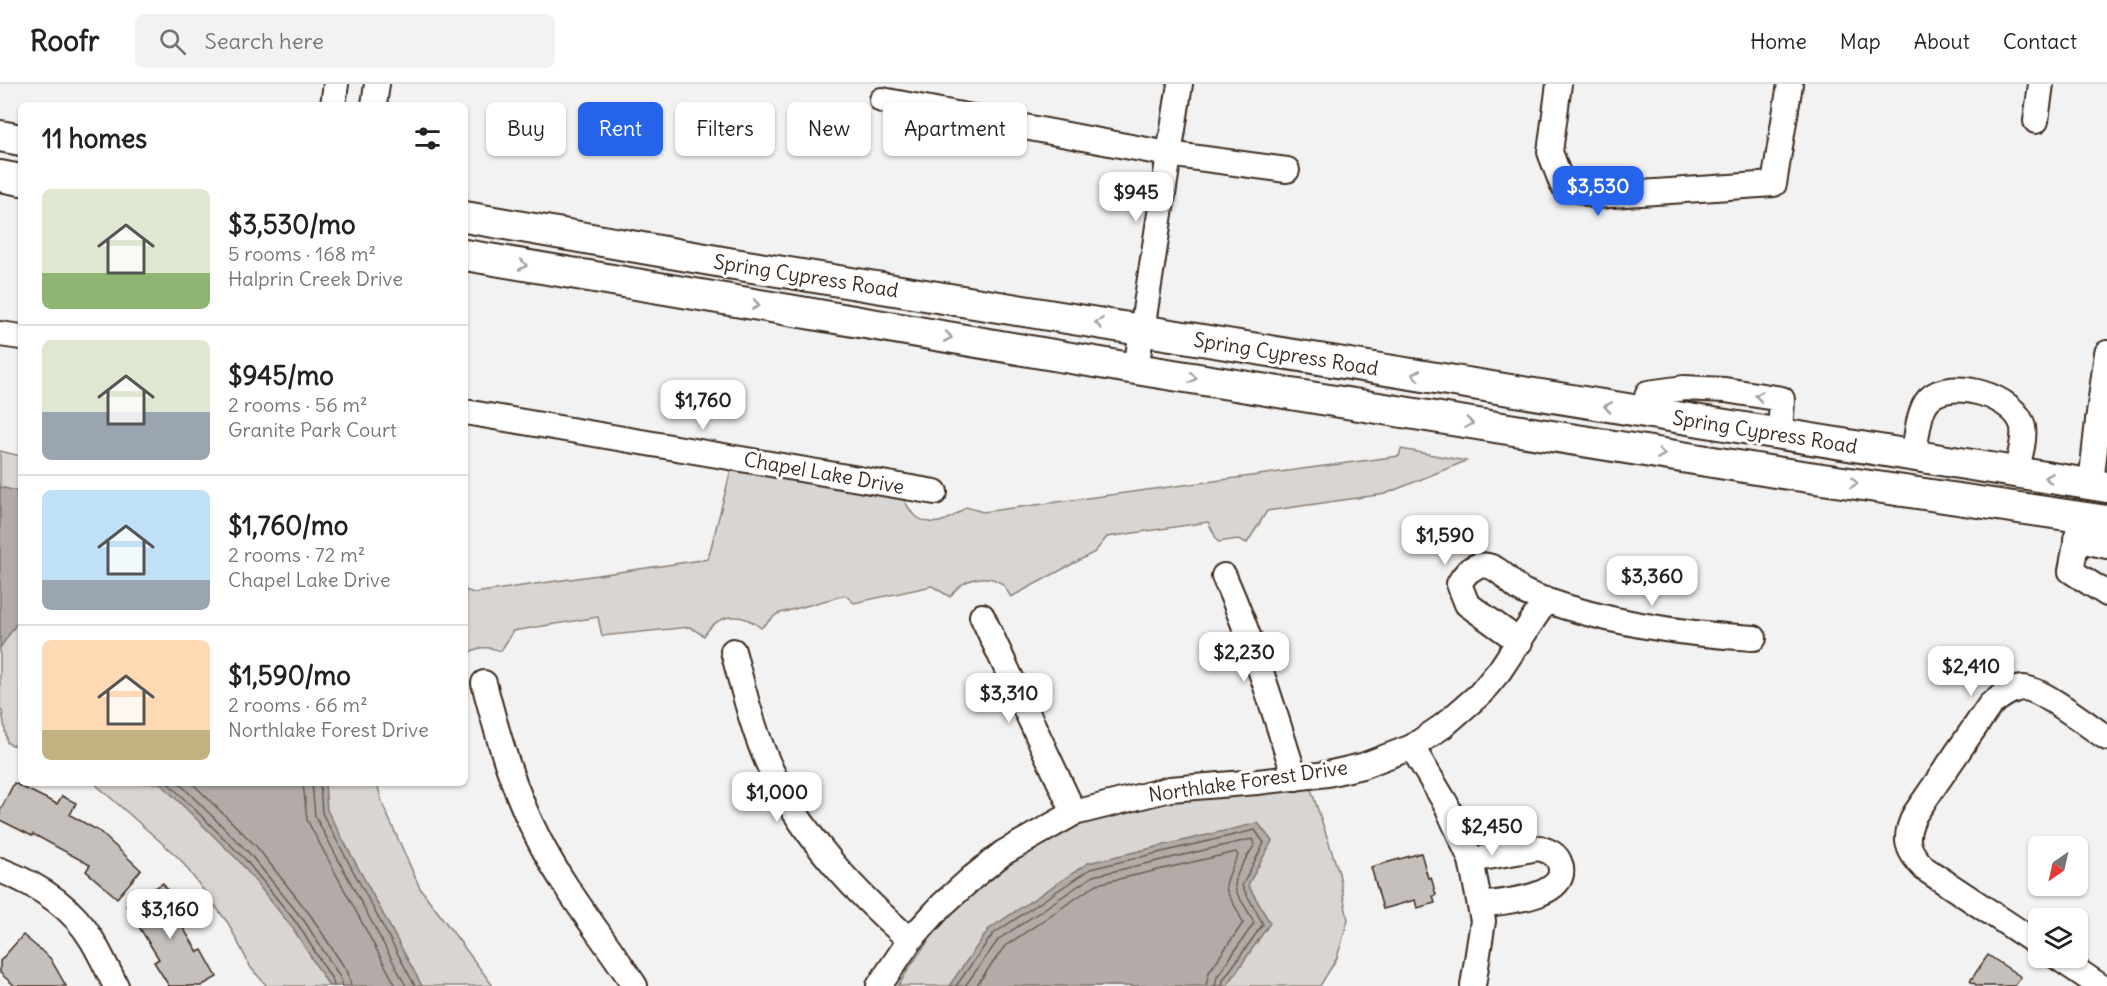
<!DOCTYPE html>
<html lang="en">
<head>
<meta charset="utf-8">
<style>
  body { margin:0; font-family:Delius,sans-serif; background:#f2f2f2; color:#222; height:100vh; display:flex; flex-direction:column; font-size:22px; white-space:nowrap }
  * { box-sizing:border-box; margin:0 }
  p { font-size:20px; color:#767676 }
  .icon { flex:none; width:33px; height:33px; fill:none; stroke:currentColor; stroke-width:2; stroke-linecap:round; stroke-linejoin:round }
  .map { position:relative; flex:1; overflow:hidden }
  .details { position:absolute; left:18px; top:18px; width:450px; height:684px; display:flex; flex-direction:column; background:#fff; border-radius:9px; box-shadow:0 2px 4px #0004 }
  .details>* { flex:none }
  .banner { position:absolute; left:486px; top:18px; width:570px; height:54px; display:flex; gap:12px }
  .needle { width:39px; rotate:214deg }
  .controls { position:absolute; left:2028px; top:752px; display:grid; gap:12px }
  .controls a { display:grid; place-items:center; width:60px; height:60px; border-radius:9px; background:#fff; box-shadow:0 2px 4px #0004; font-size:30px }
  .price { position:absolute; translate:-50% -51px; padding:0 14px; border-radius:12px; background:#fff; color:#222; font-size:20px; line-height:39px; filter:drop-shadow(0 2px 3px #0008) }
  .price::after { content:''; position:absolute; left:50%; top:36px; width:18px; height:14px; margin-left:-9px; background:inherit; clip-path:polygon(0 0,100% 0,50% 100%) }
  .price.on { background:#2563eb; color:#fff }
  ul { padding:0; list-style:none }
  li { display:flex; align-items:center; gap:18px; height:150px; padding:0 24px }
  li+li { border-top:2px solid #e0e0e0 }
  li span { display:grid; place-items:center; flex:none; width:168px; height:120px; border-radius:9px; color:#555 }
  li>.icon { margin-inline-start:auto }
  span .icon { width:72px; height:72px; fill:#fffc; stroke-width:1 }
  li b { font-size:26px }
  h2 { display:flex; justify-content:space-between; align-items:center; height:72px; padding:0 24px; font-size:26px }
  .tag { padding:0 21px; border-radius:9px; background:#fff; box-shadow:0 2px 4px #0004; font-size:21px; line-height:54px }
  .tag.on { background:#2563eb; color:#fff }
  header { display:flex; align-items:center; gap:36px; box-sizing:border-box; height:84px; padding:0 30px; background:#fff; border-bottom:2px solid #e0e0e0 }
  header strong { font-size:28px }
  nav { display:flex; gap:33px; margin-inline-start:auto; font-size:21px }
  .search { width:420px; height:54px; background:#f2f2f2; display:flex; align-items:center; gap:15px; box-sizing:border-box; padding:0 21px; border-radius:9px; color:#767676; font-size:22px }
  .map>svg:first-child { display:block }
</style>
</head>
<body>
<header>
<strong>Roofr</strong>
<div class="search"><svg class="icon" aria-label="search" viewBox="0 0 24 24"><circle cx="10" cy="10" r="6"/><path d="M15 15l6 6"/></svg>Search here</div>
<nav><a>Home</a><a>Map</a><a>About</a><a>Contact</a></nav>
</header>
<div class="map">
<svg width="2107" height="902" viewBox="0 0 2107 902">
  <rect width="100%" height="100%" fill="#f3f2f2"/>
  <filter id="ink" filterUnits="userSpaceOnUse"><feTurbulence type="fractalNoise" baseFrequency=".0167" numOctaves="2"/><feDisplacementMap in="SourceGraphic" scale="12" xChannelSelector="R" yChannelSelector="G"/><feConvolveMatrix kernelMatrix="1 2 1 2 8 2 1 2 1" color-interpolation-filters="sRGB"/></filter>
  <g filter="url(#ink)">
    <g fill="#d8d5d2" stroke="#8a8078" stroke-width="1.5">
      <path d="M 1401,365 L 1466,377 L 1385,410 L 1267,427 L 1247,459 L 1238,455 L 1218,458 L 1208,438 L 1107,453 L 1095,468 L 1011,513 C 1008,509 1006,503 1002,500 C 985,487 960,496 950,513 L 932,502 L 854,519 L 845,511 L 777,530 L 761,544 C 741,527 718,529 704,552 L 690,543 L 602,552 L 598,533 L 513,547 L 501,567 C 487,562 478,562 465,571 L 465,506 L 474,509 L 708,475 L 732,382 L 900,412 C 906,417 909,426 914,431 C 933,446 950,436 966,423 L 983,428 L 1399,372 Z"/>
      <polygon points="0,367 21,372 21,664 7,659 2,627 0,626"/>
      <polygon points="94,699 377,699 383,721 420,804 493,902 267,902 251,884 228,839 180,775"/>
      <path d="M 1310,702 L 1339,789 L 1348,836 L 1337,874 L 1320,902 L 898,902 C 959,798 1054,734 1174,715 C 1218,707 1265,706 1310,702 Z"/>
    </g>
    <g fill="#b2aba7" stroke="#827770" stroke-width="1.5">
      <polygon points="0,403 21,408 21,526 17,539 0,564"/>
      <polygon points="160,699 325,699 327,726 422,902 329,902 294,846 239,777"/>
      <polygon points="1258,739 1272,757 1248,801 1270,839 1227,902 949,902 989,845 1088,779"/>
    </g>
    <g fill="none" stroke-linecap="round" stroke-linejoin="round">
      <g stroke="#6b5e55" stroke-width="1.5">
        <polyline points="168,699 244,774 299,842 333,897 334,902"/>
        <polyline points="179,699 249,769 305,838 340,893 342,902"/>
        <polyline points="192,699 256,762 311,832 348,889 351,902"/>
        <polyline points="303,699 307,736 396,902"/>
        <polyline points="312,699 315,732 406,902"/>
        <polyline points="320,699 322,729 415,902"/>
        <polyline points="956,902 993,850 1090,785 1255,746 1264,759 1242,802 1263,840 1223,896 1222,902"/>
        <path d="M 965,902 L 999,855 L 1093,792 L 1252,755 L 1255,760 C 1248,773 1229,795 1237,809 C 1242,819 1250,829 1254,839 L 1217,893 L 1215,902"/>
        <path d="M 976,902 L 1005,862 L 1097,800 L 1236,768 L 1238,772 C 1216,814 1229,802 1243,839 L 1209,888 L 1206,902"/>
      </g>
    </g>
    <g fill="#c6c0bd" stroke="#3b2a1e" stroke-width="1.5">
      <polygon points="14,699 57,720 62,712 76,719 70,731 99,747 141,786 117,814 86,787 90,781 33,750 32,752 0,736 0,727"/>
      <polygon points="1421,769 1428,794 1431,793 1436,811 1433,812 1435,819 1417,824 1415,816 1383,825 1371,783"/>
      <polygon points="163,799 188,841 183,844 198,868 202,866 217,893 201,902 169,902 154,878 159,875 126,822"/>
      <polygon points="23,851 50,874 66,902 15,902 0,889 0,877"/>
      <polygon points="1988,871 2021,893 2015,902 1978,902 1970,897"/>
    </g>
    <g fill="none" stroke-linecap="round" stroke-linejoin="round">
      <defs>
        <g id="minor">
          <polyline points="1559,0 1550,68 1562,100 1596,112 1774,100 1790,0"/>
          <polyline points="882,16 1168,70 1287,86"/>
          <polyline points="333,21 336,0"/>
          <polyline points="374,21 377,0"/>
          <polyline points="2036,37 2041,0"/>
          <polyline points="0,250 21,253"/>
          <polyline points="2107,269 2098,337 2107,339"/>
          <polyline points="1136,285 1180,0"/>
          <polyline points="465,328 935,408"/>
          <polyline points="1643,328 1648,309 1684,304 1725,306 1782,315 1780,351"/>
          <path d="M 1914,372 C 1916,357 1918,326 1929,315 C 1951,293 2016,312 2023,343 C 2025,357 2019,375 2016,389"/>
          <polyline points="2091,400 2098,337"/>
          <polyline points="2081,433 2071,487 2107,510"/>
          <polyline points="2076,455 2107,462"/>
          <path d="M 1224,492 C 1253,558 1274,626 1295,694"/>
          <polyline points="982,532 1074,729"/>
          <path d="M 1520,558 L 1467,520 L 1459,500 C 1465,489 1474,479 1488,482 C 1500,484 1511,500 1521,506 C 1527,510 1535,512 1542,515 C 1611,540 1682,550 1754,554"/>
          <path d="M 733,567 C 744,608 754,651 773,690 C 806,756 855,808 910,856"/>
          <path d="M 484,599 C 498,653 513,706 539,756 C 565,807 603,853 635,902"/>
          <polyline points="1412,663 1446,720 1471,776 1483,837 1473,902"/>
          <path d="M 1471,776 L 1539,764 C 1549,767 1557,770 1560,780 C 1571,814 1501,818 1480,821"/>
          <path d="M 0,786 C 36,800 72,822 92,856 C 101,871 108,887 116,902"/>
          <path d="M 2038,860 L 1925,785 C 1906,766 1903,754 1915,730 L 1990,621 C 1999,614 2010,605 2023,604 C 2041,604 2090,643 2107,654"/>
          <polyline points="2057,873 2100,902"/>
          <polyline points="879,902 910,856 942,821 973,793 1003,769 1074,729 1170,705 1257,698 1327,690 1362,682 1412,663 1443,642 1480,610 1500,586 1546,516"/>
        </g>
        <g id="major">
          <polyline points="0,52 21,56"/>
          <polyline points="0,92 21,96"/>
          <polyline points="465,133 728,179 2107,403"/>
          <polyline points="465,171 1136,285 1775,388 2107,437"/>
        </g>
      </defs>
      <use href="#minor" stroke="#3b2a1e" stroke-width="28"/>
      <use href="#major" stroke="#3b2a1e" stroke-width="34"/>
      <use href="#minor" stroke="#fff" stroke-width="24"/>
      <use href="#major" stroke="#fff" stroke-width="30"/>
    </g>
    <defs><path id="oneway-chevron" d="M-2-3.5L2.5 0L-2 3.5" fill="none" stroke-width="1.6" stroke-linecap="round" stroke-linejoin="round" transform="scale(1.5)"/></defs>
    <g stroke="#a79f9a">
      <use href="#oneway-chevron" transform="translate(523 181) rotate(10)"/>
      <use href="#oneway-chevron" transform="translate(756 221) rotate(10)"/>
      <use href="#oneway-chevron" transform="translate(1099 239) rotate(-171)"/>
      <use href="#oneway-chevron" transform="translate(948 253) rotate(10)"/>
      <use href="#oneway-chevron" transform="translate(1416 291) rotate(-171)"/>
      <use href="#oneway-chevron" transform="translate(1193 294) rotate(9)"/>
      <use href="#oneway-chevron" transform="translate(1759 312) rotate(-171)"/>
      <use href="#oneway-chevron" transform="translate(1608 323) rotate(-171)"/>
      <use href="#oneway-chevron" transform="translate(1469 339) rotate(9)"/>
      <use href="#oneway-chevron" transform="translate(1661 370) rotate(9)"/>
      <use href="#oneway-chevron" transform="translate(2049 394) rotate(-171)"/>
      <use href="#oneway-chevron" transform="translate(1854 399) rotate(8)"/>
    </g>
  </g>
  <g text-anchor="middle" stroke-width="6" stroke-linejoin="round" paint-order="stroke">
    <g font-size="20" fill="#3b2a1e" stroke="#fff">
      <text transform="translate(806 192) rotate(9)" y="7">Spring Cypress Road</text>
      <text transform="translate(1286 270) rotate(9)" y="7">Spring Cypress Road</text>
      <text transform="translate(1765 348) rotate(9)" y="7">Spring Cypress Road</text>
      <text transform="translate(824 389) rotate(10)" y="7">Chapel Lake Drive</text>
      <text transform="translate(1248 697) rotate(-8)" y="7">Northlake Forest Drive</text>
    </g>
  </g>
</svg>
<div class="controls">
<a><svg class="needle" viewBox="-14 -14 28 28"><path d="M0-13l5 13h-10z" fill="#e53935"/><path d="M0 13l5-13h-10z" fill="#767676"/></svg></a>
<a><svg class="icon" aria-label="layers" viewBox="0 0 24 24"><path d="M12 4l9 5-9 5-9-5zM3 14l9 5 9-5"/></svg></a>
</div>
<b class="price on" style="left:1598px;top:133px">$3,530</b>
<b class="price" style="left:1136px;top:139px">$945</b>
<b class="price" style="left:703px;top:347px">$1,760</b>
<b class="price" style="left:1445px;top:482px">$1,590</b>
<b class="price" style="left:1652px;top:523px">$3,360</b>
<b class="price" style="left:1244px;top:599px">$2,230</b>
<b class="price" style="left:1971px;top:613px">$2,410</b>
<b class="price" style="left:1009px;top:640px">$3,310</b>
<b class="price" style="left:777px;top:739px">$1,000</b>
<b class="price" style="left:1492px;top:773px">$2,450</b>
<b class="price" style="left:170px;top:856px">$3,160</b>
<div class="banner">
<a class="tag">Buy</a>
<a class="tag on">Rent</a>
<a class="tag">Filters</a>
<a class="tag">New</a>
<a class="tag">Apartment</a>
</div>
<section class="details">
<h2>11 homes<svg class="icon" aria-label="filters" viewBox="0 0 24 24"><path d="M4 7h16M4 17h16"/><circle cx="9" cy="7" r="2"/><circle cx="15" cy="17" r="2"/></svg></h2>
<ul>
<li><span style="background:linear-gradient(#dfe7d0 70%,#8fb573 0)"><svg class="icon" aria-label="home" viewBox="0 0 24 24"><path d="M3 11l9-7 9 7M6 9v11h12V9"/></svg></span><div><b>$3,530/mo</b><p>5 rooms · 168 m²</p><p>Halprin Creek Drive</p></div></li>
<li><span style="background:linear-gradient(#dfe7d0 60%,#9aa5b1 0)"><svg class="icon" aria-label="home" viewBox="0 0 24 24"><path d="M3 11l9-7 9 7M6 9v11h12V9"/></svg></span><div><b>$945/mo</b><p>2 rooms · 56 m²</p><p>Granite Park Court</p></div></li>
<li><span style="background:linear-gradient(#bfe0f5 75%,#9aa5b1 0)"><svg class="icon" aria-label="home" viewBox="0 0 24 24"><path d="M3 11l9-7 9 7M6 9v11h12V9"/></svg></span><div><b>$1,760/mo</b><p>2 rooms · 72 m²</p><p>Chapel Lake Drive</p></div></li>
<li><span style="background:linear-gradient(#ffd9b3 75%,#c2b280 0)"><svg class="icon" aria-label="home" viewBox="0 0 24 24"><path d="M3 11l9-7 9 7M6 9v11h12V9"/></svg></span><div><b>$1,590/mo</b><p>2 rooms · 66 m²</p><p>Northlake Forest Drive</p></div></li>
</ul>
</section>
</div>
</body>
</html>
